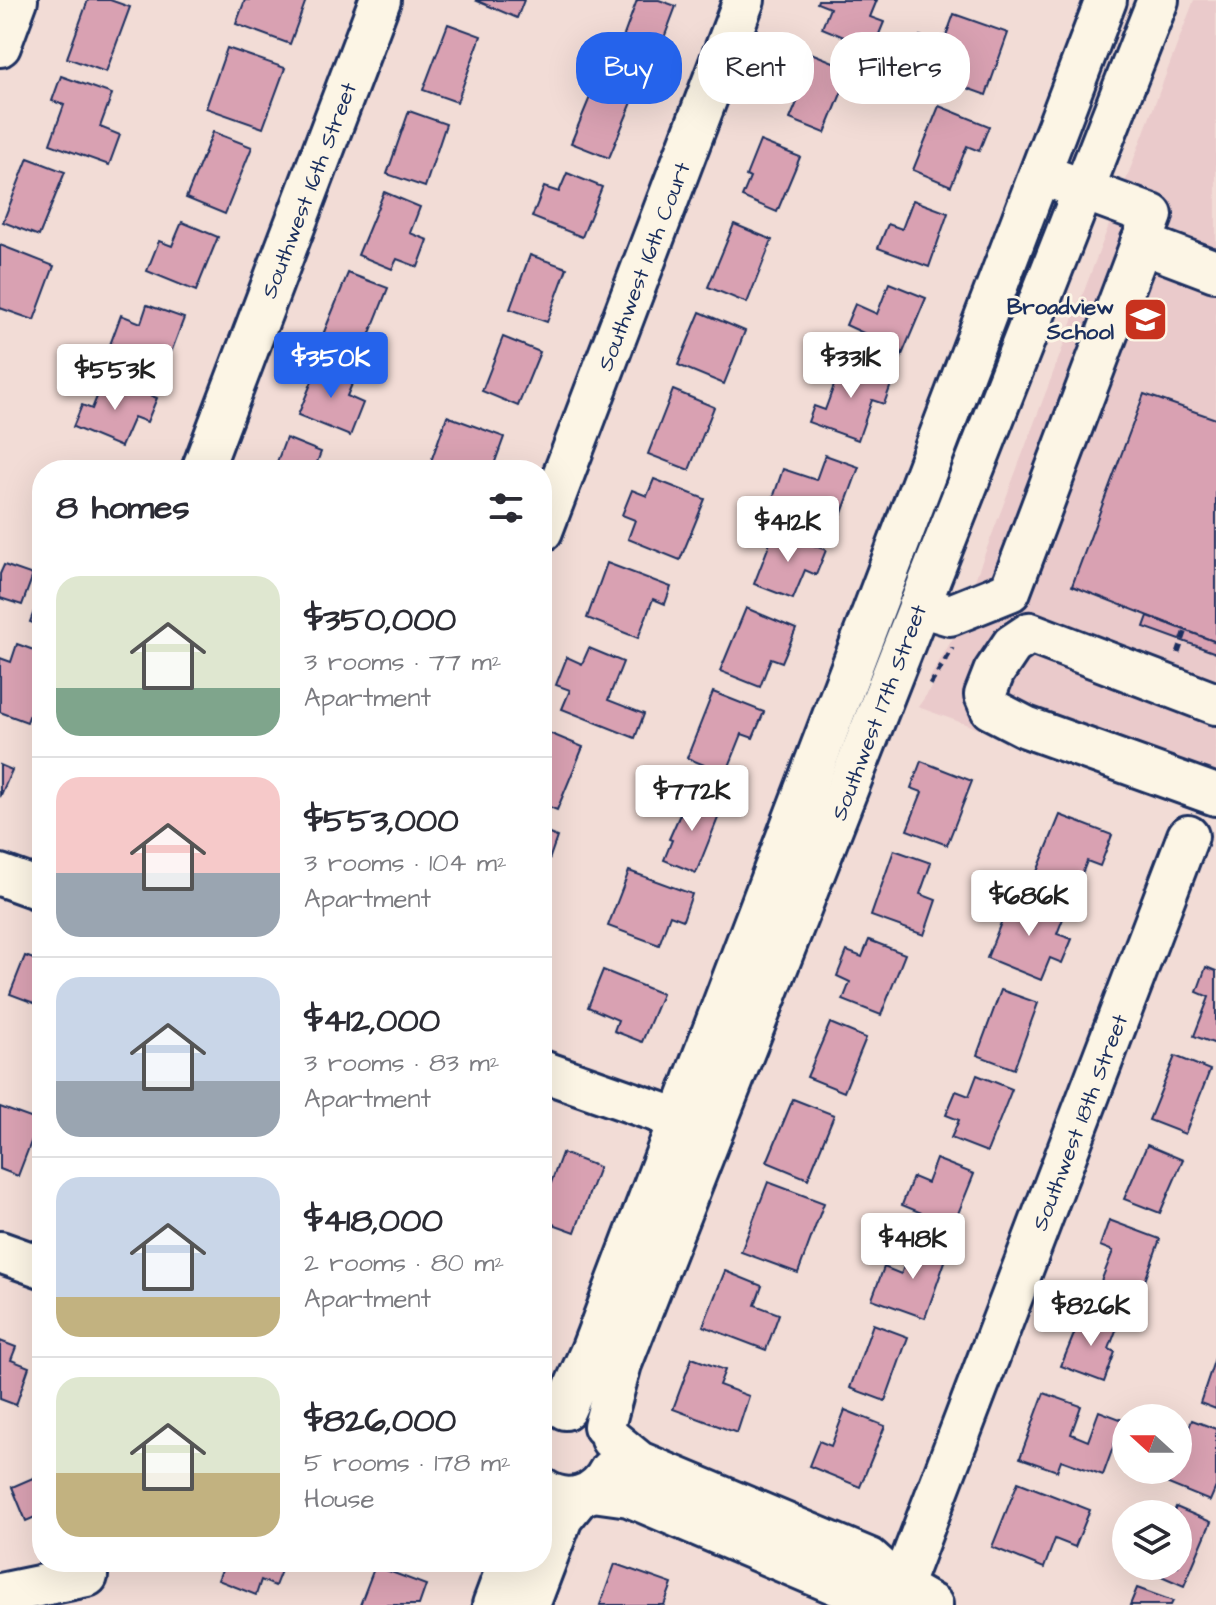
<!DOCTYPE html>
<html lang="en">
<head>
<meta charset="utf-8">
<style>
  body { margin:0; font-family:"Architects Daughter",sans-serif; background:#f2f2f3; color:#2b2b33; height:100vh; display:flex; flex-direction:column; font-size:30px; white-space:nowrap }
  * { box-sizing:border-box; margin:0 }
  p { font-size:26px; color:#7c7c81 }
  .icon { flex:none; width:44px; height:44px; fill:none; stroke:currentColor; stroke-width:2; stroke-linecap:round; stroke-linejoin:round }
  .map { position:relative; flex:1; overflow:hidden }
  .sheet { position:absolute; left:32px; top:460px; width:520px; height:1112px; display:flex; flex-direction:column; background:#fff; border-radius:32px; box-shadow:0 8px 32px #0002 }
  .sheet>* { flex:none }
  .hud { position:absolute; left:576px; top:32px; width:520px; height:72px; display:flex; gap:16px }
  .needle { width:52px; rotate:291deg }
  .fabs { position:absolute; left:1112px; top:1404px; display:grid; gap:16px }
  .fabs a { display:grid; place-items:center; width:80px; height:80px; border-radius:50%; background:#fff; box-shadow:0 8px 32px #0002; font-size:40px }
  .price { position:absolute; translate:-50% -68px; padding:0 18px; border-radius:8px; background:#fff; color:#222; font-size:26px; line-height:52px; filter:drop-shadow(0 2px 4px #0008) }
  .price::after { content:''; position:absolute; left:50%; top:48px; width:24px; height:18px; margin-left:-12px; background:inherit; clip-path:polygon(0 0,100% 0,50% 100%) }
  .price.current { background:#2563eb; color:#fff }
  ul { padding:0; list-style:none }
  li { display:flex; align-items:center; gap:24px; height:200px; padding:0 24px }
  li+li { border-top:2px solid #e1e1e2 }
  li span { display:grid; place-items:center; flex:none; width:224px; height:160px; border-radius:24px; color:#555 }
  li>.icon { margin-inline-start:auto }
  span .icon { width:96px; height:96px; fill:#fffc; stroke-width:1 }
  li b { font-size:34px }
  h2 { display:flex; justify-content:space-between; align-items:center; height:96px; padding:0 24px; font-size:34px }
  .tag { padding:0 28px; border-radius:32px; background:#fff; box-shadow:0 8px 32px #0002; font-size:28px; line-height:72px }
  .tag.current { background:#2563eb; color:#fff }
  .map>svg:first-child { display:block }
</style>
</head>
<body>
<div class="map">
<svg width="1216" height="1605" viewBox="0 0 1216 1605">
  <rect width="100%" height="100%" fill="#f2dcd6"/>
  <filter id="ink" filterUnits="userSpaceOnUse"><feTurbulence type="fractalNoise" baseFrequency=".0125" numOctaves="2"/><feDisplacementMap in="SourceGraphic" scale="16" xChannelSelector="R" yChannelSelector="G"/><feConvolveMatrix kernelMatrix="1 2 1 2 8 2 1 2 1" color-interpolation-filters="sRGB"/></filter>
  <g filter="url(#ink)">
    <polygon fill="#eacacb" points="1194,0 1216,0 1216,814 918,707 934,684 928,681 953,638"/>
    <g fill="#d9a1b2" stroke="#1b2f5e" stroke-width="2">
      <polygon points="88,0 110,0 130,7 106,72 67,58"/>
      <polygon points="245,0 306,0 290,44 236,24"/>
      <polygon points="475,0 524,0 517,18"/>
      <polygon points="637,0 659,0 676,6 652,70 616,57"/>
      <polygon points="818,0 877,0 870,17 884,22 873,49 822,28 830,8 817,3"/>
      <polygon points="954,14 1008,33 986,95 908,67 920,36 943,44"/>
      <polygon points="448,24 481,36 457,102 423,90"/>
      <polygon points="227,48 285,68 263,128 206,108"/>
      <polygon points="801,49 851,69 825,133 790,119 806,81 790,74"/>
      <polygon points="61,76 112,94 100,127 120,135 109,165 50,144 64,105 52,101"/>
      <polygon points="597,80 635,95 609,158 571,143"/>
      <polygon points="939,106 989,126 979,151 967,146 951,186 913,170"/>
      <polygon points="409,111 446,124 425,187 387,174"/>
      <polygon points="213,132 252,147 225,214 186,198"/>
      <polygon points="760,141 800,157 777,212 742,197 750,178 746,176"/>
      <polygon points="28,158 65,172 39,236 3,222"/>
      <polygon points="567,173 602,187 582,237 532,217 544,187 559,192"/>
      <polygon points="384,192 420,207 410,233 428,240 418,267 397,259 392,269 358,255"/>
      <polygon points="913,200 948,213 929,267 878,248 888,224 902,229"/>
      <polygon points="182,222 218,237 196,291 147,271 159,241 172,246"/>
      <polygon points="734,224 772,240 747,303 708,287"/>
      <polygon points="0,245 54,266 34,320 0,308"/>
      <polygon points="530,255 567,268 547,322 510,309"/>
      <polygon points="348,273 388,288 362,353 322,337"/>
      <polygon points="889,283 926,298 899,362 865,348 870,336 846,325 855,304 877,314"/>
      <polygon points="147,305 184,318 163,374 107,353 121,315 141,323"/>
      <polygon points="700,312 745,331 724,384 678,365"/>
      <polygon points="503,337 540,352 518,406 482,391"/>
      <polygon points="843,361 893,379 884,404 872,400 858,440 808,422 814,406 825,410"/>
      <polygon points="320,362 355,377 347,396 363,403 350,436 298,415"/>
      <polygon points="105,377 157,398 147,422 134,417 121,447 73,427 82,405 92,409"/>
      <polygon points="673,390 714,407 689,470 648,454"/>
      <polygon points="1144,394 1216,419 1216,642 1072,586"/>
      <polygon points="447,416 504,437 492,470 437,470 429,467"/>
      <polygon points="286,438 321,452 314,470 274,470"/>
      <polygon points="825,455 859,467 838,524 772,501 783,469 816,480"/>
      <polygon points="654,479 705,499 680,560 628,539 635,520 622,515 632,490 647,496"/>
      <polygon points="775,530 826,550 816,575 805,570 793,599 754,584"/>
      <polygon points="607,563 671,587 665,604 653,599 638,638 587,618"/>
      <polygon points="4,565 33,575 22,605 0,598 0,574"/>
      <polygon points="42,590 42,626 30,622"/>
      <polygon points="746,608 796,629 782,662 771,658 760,687 720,671"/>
      <polygon points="1148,616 1216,642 1216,653 1144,627"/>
      <polygon points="17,644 42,653 42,681 27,722 0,712 0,658 11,662"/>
      <polygon points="589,648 623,662 608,700 644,714 635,738 562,709 570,690 556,685 567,657 582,664"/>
      <polygon points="713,692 764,712 753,738 742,734 726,774 687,758"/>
      <polygon points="542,730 583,747 557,810 542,804"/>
      <polygon points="921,761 972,781 947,845 907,830 922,792 911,788"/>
      <polygon points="0,765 12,770 0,797"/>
      <polygon points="689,794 722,808 696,873 664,860 672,840 669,839"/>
      <polygon points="1060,815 1112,835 1100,866 1087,861 1074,895 1034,879"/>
      <polygon points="542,831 557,837 542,880"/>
      <polygon points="894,850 931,863 920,894 936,900 924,935 871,916"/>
      <polygon points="629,871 692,894 683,920 670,915 659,945 608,926"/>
      <polygon points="1012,895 1064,916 1057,934 1072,939 1062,963 1050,958 1041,980 987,958"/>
      <polygon points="869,940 905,954 881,1015 843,1000 850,982 837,976 847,951 862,957"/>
      <polygon points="25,956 42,962 42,1006 10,994"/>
      <polygon points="1206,967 1216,971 1216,1044 1194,1036 1209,997 1197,992"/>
      <polygon points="603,970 662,994 642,1042 614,1031 618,1020 588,1007"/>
      <polygon points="1001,990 1038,1003 1014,1069 977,1055"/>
      <polygon points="830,1023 866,1038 844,1092 807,1077"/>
      <polygon points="1175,1056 1210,1070 1185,1134 1149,1120"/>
      <polygon points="977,1075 1012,1089 987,1152 951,1138 959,1120 946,1115 956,1091 969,1096"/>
      <polygon points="793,1099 834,1115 808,1179 767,1162"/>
      <polygon points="0,1107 39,1121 18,1176 0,1169"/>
      <polygon points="1147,1145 1183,1160 1160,1213 1124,1199"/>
      <polygon points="562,1153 599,1167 575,1232 542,1220 542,1180 551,1183"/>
      <polygon points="936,1159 974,1174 953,1226 902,1205 913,1177 927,1183"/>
      <polygon points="768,1182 824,1203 798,1273 741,1252"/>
      <polygon points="1109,1220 1160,1239 1137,1303 1098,1289 1113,1251 1100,1246"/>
      <polygon points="914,1241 948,1253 925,1318 872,1299 884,1267 901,1274"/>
      <polygon points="725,1271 762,1286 755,1305 779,1314 766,1350 703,1326"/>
      <polygon points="1083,1312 1118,1325 1109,1349 1115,1352 1104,1382 1061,1366"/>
      <polygon points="873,1324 908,1337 885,1401 850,1388"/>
      <polygon points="0,1341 16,1347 11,1360 29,1367 16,1405 0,1399"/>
      <polygon points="1216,1355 1216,1409 1200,1403"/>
      <polygon points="692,1358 725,1370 719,1385 749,1396 737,1433 673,1409"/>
      <polygon points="1044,1393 1081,1406 1071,1434 1088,1441 1099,1411 1123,1420 1103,1475 1061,1460 1057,1471 1020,1458"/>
      <polygon points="845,1410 885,1426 860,1487 809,1466 819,1441 831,1446"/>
      <polygon points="1192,1420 1216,1429 1216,1487 1210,1501 1166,1483 1172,1470 1178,1470 1178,1454"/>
      <polygon points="42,1474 42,1514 26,1521 12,1487"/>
      <polygon points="1018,1482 1090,1510 1075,1547 1055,1539 1044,1568 992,1547"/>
      <polygon points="1176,1507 1211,1522 1184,1586 1138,1566 1178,1566 1178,1514 1173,1514"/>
      <polygon points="225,1562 282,1562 284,1563 275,1586 261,1580 256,1595 218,1580"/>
      <polygon points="615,1564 672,1584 664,1605 600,1605"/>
      <polygon points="375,1566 426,1585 419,1605 360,1605"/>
      <polygon points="1137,1588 1173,1601 1171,1605 1130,1605"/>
    </g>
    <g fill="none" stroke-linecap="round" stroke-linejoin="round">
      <defs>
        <g id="minor">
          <polyline points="0,46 17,0"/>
          <polyline points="1141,243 1215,271"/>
          <polyline points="202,470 380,0"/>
          <polyline points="542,531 744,0"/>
          <polyline points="919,606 950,615 1010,591 1152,215 1057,180"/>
          <polyline points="1216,704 1030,633 1012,645 994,672 985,695 991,709 1026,727 1216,795"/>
          <polyline points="0,875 42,890"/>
          <polyline points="542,1071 704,1128"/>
          <polyline points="0,1252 42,1267"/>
          <polyline points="565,1409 591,1351 1106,0"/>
          <polyline points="604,1426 621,1364 1158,0"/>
          <polyline points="611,1439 639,1462 870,1559 901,1587 932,1605"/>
          <path d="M 542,1489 C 568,1506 596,1497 610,1470"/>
          <polyline points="593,1491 629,1496 855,1592 901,1587"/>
          <polyline points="901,1587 1188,836"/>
          <polyline points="0,1594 87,1576"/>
          <polyline points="493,1605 509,1562"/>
          <polyline points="529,1605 562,1518 579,1497"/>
        </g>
      </defs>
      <use href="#minor" stroke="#1b2f5e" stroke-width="46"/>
      <g stroke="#1b2f5e" stroke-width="5" stroke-dasharray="8 6" stroke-linecap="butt">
        <polyline points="1178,653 1186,630"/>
        <polyline points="930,685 953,648"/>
      </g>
      <use href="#minor" stroke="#fcf5e5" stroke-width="40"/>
    </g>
  </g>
  <defs>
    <symbol id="school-square" viewBox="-11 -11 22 22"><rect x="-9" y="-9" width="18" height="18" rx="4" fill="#c8321e" stroke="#fcf5e5"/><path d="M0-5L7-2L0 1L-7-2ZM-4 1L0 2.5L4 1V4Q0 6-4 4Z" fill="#fff"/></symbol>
  </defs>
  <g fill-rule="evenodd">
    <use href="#school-square" x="1120" y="294" width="51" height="51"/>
  </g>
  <g text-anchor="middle" stroke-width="6" stroke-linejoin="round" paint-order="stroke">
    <g font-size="22" fill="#1b2f5e" stroke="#fcf5e5">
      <text transform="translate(308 190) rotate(-69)" y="8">Southwest 16th Street</text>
      <text transform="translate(643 266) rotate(-69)" y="8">Southwest 16th Court</text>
      <text transform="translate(878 712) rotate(-69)" y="8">Southwest 17th Street</text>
      <text transform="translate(1079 1122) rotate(-69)" y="8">Southwest 18th Street</text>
    </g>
    <g font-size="22" font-weight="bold" fill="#1b2f5e" stroke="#fcf5e5" text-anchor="end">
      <text x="1114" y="314">Broadview<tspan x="1114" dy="25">School</tspan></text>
    </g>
  </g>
</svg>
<div class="fabs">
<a><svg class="needle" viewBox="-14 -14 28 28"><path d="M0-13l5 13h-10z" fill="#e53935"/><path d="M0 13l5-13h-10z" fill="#7c7c81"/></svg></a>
<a><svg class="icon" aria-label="layers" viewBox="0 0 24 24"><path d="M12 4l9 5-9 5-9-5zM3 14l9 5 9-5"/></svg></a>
</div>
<b class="price current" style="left:331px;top:400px">$350K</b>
<b class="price" style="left:851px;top:400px">$331K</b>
<b class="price" style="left:115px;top:412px">$553K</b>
<b class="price" style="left:788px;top:564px">$412K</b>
<b class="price" style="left:692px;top:833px">$772K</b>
<b class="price" style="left:1029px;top:938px">$686K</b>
<b class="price" style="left:913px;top:1281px">$418K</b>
<b class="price" style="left:1091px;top:1348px">$826K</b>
<div class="hud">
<a class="tag current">Buy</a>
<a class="tag">Rent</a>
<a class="tag">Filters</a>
</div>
<section class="sheet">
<h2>8 homes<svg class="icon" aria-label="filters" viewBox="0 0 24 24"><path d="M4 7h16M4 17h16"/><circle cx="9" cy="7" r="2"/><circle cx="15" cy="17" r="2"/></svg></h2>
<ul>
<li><span style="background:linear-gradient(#dfe7d0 70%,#7fa58c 0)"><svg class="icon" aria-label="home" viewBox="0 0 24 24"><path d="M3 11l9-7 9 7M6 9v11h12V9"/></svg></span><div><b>$350,000</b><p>3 rooms · 77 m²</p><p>Apartment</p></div></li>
<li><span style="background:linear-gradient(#f6c9c9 60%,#9aa5b1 0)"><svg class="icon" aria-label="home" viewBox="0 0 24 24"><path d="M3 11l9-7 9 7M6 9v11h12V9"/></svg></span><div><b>$553,000</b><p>3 rooms · 104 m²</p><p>Apartment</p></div></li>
<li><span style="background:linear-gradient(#c9d6e8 65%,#9aa5b1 0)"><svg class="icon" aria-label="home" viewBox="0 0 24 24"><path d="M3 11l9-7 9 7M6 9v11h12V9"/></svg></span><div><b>$412,000</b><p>3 rooms · 83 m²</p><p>Apartment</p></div></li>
<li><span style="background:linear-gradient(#c9d6e8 75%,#c2b280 0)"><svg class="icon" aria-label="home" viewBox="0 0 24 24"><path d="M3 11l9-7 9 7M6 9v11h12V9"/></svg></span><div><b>$418,000</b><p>2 rooms · 80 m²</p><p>Apartment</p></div></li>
<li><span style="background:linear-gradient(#dfe7d0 60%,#c2b280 0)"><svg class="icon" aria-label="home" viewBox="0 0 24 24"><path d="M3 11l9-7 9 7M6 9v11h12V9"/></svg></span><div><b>$826,000</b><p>5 rooms · 178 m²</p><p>House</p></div></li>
</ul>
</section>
</div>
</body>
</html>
